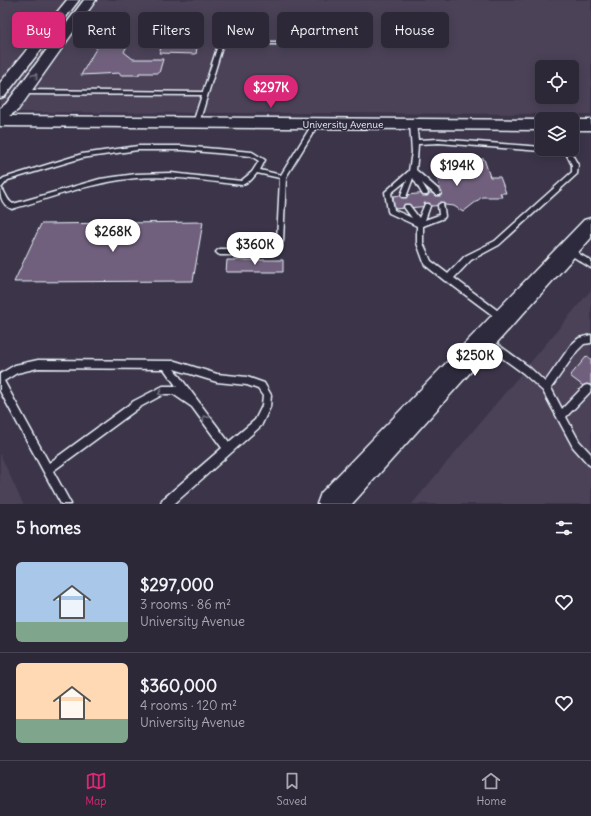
<!DOCTYPE html>
<html lang="en">
<head>
<meta charset="utf-8">
<style>
  body { margin:0; font-family:Delius,sans-serif; background:#393443; color:#f1f3f6; height:100vh; display:flex; flex-direction:column; font-size:15px; white-space:nowrap }
  * { box-sizing:border-box; margin:0 }
  p { font-size:13px; color:#a7a6ae }
  .icon { flex:none; width:22px; height:22px; fill:none; stroke:currentColor; stroke-width:2; stroke-linecap:round; stroke-linejoin:round }
  .map { position:relative; height:504px; overflow:hidden }
  .panel { display:flex; flex-direction:column; background:#2d2838; flex:1 }
  .panel>* { flex:none }
  .hud { position:absolute; left:12px; top:12px; width:567px; height:36px; display:flex; gap:8px }
  .fabs { position:absolute; left:535px; top:60px; display:grid; gap:8px }
  .fabs a { display:grid; place-items:center; width:44px; height:44px; border-radius:6px; background:#2d2838; box-shadow:0 2px 10px #0003,0 0 0 1px #484453; font-size:20px }
  .price { position:absolute; translate:-50% -34px; padding:0 9px; border-radius:14px; background:#fff; color:#222; font-size:13px; line-height:26px; filter:drop-shadow(0 1px 2px #0008) }
  .price::after { content:''; position:absolute; left:50%; top:24px; width:12px; height:9px; margin-left:-6px; background:inherit; clip-path:polygon(0 0,100% 0,50% 100%) }
  .price.on { background:#db2777; color:#fff }
  ul { padding:0; list-style:none }
  li { display:flex; align-items:center; gap:12px; height:100px; padding:0 16px }
  li+li { border-top:1px solid #484453 }
  li span { display:grid; place-items:center; flex:none; width:112px; height:80px; border-radius:6px; color:#555 }
  li>.icon { margin-inline-start:auto }
  span .icon { width:48px; height:48px; fill:#fffc; stroke-width:1 }
  li b { font-size:17px }
  h2 { display:flex; justify-content:space-between; align-items:center; height:48px; padding:0 16px; font-size:17px }
  .pill { padding:0 14px; border-radius:6px; background:#2d2838; box-shadow:0 2px 10px #0003,0 0 0 1px #484453; font-size:14px; line-height:36px }
  .pill.on { background:#db2777; color:#fff }
  .tab-bar { display:flex; justify-content:space-around; align-items:center; height:56px; border-top:1px solid #484453; background:#2d2838; font-size:11px; color:#a7a6ae }
  .tab-bar a { display:grid; justify-items:center; gap:2px }
  .tab-bar .on { color:#db2777 }
  .map>svg:first-child { display:block }
</style>
</head>
<body>
<div class="map">
<svg width="591" height="504" viewBox="0 0 591 504">
  <rect width="100%" height="100%" fill="#3c354a"/>
  <filter id="ink" filterUnits="userSpaceOnUse"><feTurbulence type="fractalNoise" baseFrequency=".025" numOctaves="2"/><feDisplacementMap in="SourceGraphic" scale="8" xChannelSelector="R" yChannelSelector="G"/><feConvolveMatrix kernelMatrix="1 2 1 2 8 2 1 2 1" color-interpolation-filters="sRGB"/></filter>
  <g filter="url(#ink)">
    <g fill="#4b4259" fill-rule="evenodd">
      <path d="M 0,0 L 591,0 L 591,114 L 0,112 ZM 542,67 L 572,67 L 572,97 L 542,97 Z"/>
      <polygon points="591,290 591,504 412,504"/>
      <polygon points="0,454 23,504 0,504"/>
    </g>
    <g fill="#6f617d" stroke="#e8f1f8">
      <polygon points="101,40 130,40 124,52 133,59 163,59 159,73 139,73 139,75 120,75 120,73 81,75"/>
      <polygon points="164,41 198,41 196,54 159,53"/>
      <polygon points="456,159 484,159 490,177 500,177 506,193 500,193 502,197 482,197 463,212 454,206 445,205 393,209 393,196 441,192 437,177 444,177 441,164 457,165"/>
      <polygon points="203,222 193,281 14,282 41,224"/>
      <polygon points="227,260 283,260 283,272 226,272"/>
      <polygon points="587,356 591,359 591,392 570,376"/>
    </g>
    <g fill="none" stroke-linecap="round" stroke-linejoin="round">
      <defs>
        <g id="lane">
          <polygon points="219,42 293,42 295,43 293,44 223,44 199,123 196,125 193,123 202,95 24,94 21,92 24,90 203,92"/>
          <path d="M 316,121 L 319,123 L 286,177 L 283,241 L 277,251 L 268,255 L 220,255 L 218,254 L 216,252 L 218,250 L 220,249 L 267,249 L 273,247 L 277,241 L 280,178 L 257,173 L 251,180 L 242,185 C 207,181 171,175 136,178 C 93,182 53,197 12,209 C 0,204 0,194 0,181 L 4,178 L 82,154 L 138,146 L 182,146 L 252,152 L 265,160 L 260,170 L 281,175 L 313,123 ZM 138,150 L 182,150 L 251,156 L 259,161 L 252,172 L 241,181 L 171,173 L 136,174 L 100,179 L 13,204 C 6,200 6,192 1,188 L 8,180 L 82,158 Z"/>
          <path d="M 413,122 L 416,124 L 418,140 L 439,139 L 542,147 L 542,149 L 569,149 L 578,165 L 577,174 L 499,245 L 471,260 L 454,278 L 505,316 L 506,318 L 505,320 L 502,321 L 499,320 L 448,282 L 445,281 L 425,265 L 417,243 L 417,226 L 389,213 L 388,211 L 385,192 L 409,171 L 412,152 L 410,124 ZM 439,143 L 566,153 L 572,165 L 572,172 L 495,241 L 465,256 L 448,274 L 431,261 L 423,243 L 423,226 L 444,218 L 445,216 L 443,203 L 441,203 L 438,205 L 439,215 L 425,220 L 430,206 L 429,204 L 425,204 L 419,218 L 409,205 L 405,205 L 404,207 L 412,218 L 394,210 L 391,193 L 407,180 L 401,195 L 402,197 L 406,197 L 413,178 L 423,195 L 427,195 L 428,193 L 422,183 L 436,195 L 440,195 L 441,193 L 440,191 L 416,170 L 417,160 L 418,144 Z"/>
          <polygon points="568,247 591,261 591,268 566,252 565,250 566,248"/>
          <polygon points="591,335 591,343 584,344 577,351 551,388 562,409 584,386 587,385 590,386 591,388 590,392 566,417 579,441 591,454 591,466 588,464 573,447 543,391 523,373 483,344 482,341 483,338 486,337 489,338 529,367 545,382 571,345 579,338"/>
          <path d="M 38,360 L 175,361 L 217,374 L 247,377 L 264,383 L 271,395 L 270,407 L 261,426 L 174,504 L 161,504 L 162,500 L 222,448 L 192,407 L 173,394 L 164,394 L 140,407 L 53,471 L 71,504 L 61,504 L 0,391 L 0,374 L 15,365 ZM 38,368 L 164,369 L 177,387 L 174,386 L 163,386 L 134,401 L 49,463 L 4,381 L 17,373 ZM 174,369 L 217,382 L 247,385 L 258,389 L 263,396 L 262,406 L 255,420 L 229,442 Z"/>
        </g>
        <g id="secondary">
          <polygon points="67,0 79,0 5,96 0,98 0,83"/>
          <polygon points="84,0 96,0 18,110 9,116 542,120 542,130 0,126 0,108 6,104"/>
          <rect x="572" y="120" width="19" height="10"/>
          <polygon points="591,218 591,238 352,504 317,504 321,493 584,220"/>
        </g>
      </defs>
      <use href="#lane" stroke="#e8f1f8" stroke-width="3"/>
      <use href="#secondary" stroke="#e8f1f8" stroke-width="3"/>
      <use href="#lane" fill="#2f2a3d" fill-rule="evenodd"/>
      <use href="#secondary" fill="#2f2a3d" fill-rule="evenodd"/>
    </g>
    <defs><path id="oneway-chevron" d="M-2-3.5L2.5 0L-2 3.5" fill="none" stroke-width="1.6" stroke-linecap="round" stroke-linejoin="round"/></defs>
    <g stroke="#70707e">
      <use href="#oneway-chevron" transform="translate(35 76) rotate(-53)"/>
      <use href="#oneway-chevron" transform="translate(161 393) rotate(159)"/>
      <use href="#oneway-chevron" transform="translate(205 418) rotate(-127)"/>
    </g>
  </g>
  <g text-anchor="middle" stroke-width="3.5" stroke-linejoin="round" paint-order="stroke">
    <g font-size="10" fill="#e8f1f8" stroke="#2f2a3d">
      <text x="343" y="128">University Avenue</text>
    </g>
  </g>
</svg>
<div class="fabs">
<a><svg class="icon" aria-label="locate" viewBox="0 0 24 24"><circle cx="12" cy="12" r="6"/><path d="M12 2v4M12 18v4M2 12h4M18 12h4"/></svg></a>
<a><svg class="icon" aria-label="layers" viewBox="0 0 24 24"><path d="M12 4l9 5-9 5-9-5zM3 14l9 5 9-5"/></svg></a>
</div>
<b class="price on" style="left:271px;top:109px">$297K</b>
<b class="price" style="left:457px;top:187px">$194K</b>
<b class="price" style="left:113px;top:253px">$268K</b>
<b class="price" style="left:255px;top:266px">$360K</b>
<b class="price" style="left:475px;top:377px">$250K</b>
<div class="hud">
<a class="pill on">Buy</a>
<a class="pill">Rent</a>
<a class="pill">Filters</a>
<a class="pill">New</a>
<a class="pill">Apartment</a>
<a class="pill">House</a>
</div>
</div>
<section class="panel">
<h2>5 homes<svg class="icon" aria-label="filters" viewBox="0 0 24 24"><path d="M4 7h16M4 17h16"/><circle cx="9" cy="7" r="2"/><circle cx="15" cy="17" r="2"/></svg></h2>
<ul>
<li><span style="background:linear-gradient(#a9c7e8 75%,#7fa58c 0)"><svg class="icon" aria-label="home" viewBox="0 0 24 24"><path d="M3 11l9-7 9 7M6 9v11h12V9"/></svg></span><div><b>$297,000</b><p>3 rooms · 86 m²</p><p>University Avenue</p></div><svg class="icon" aria-label="heart" viewBox="0 0 24 24"><path d="M12 20l-8-8c-3-5 5-10 8-4 3-6 11-1 8 4z"/></svg></li>
<li><span style="background:linear-gradient(#ffd9b3 70%,#7fa58c 0)"><svg class="icon" aria-label="home" viewBox="0 0 24 24"><path d="M3 11l9-7 9 7M6 9v11h12V9"/></svg></span><div><b>$360,000</b><p>4 rooms · 120 m²</p><p>University Avenue</p></div><svg class="icon" aria-label="heart" viewBox="0 0 24 24"><path d="M12 20l-8-8c-3-5 5-10 8-4 3-6 11-1 8 4z"/></svg></li>
</ul>
</section>
<nav class="tab-bar">
<a class="on"><svg class="icon" aria-label="map" viewBox="0 0 24 24"><path d="M3 6l6-2 6 2 6-2v14l-6 2-6-2-6 2zM9 4v14M15 6v14"/></svg>Map</a>
<a><svg class="icon" aria-label="saved" viewBox="0 0 24 24"><path d="M7 4h10v16l-5-4-5 4z"/></svg>Saved</a>
<a><svg class="icon" aria-label="home" viewBox="0 0 24 24"><path d="M3 11l9-7 9 7M6 9v11h12V9"/></svg>Home</a>
</nav>
</body>
</html>
